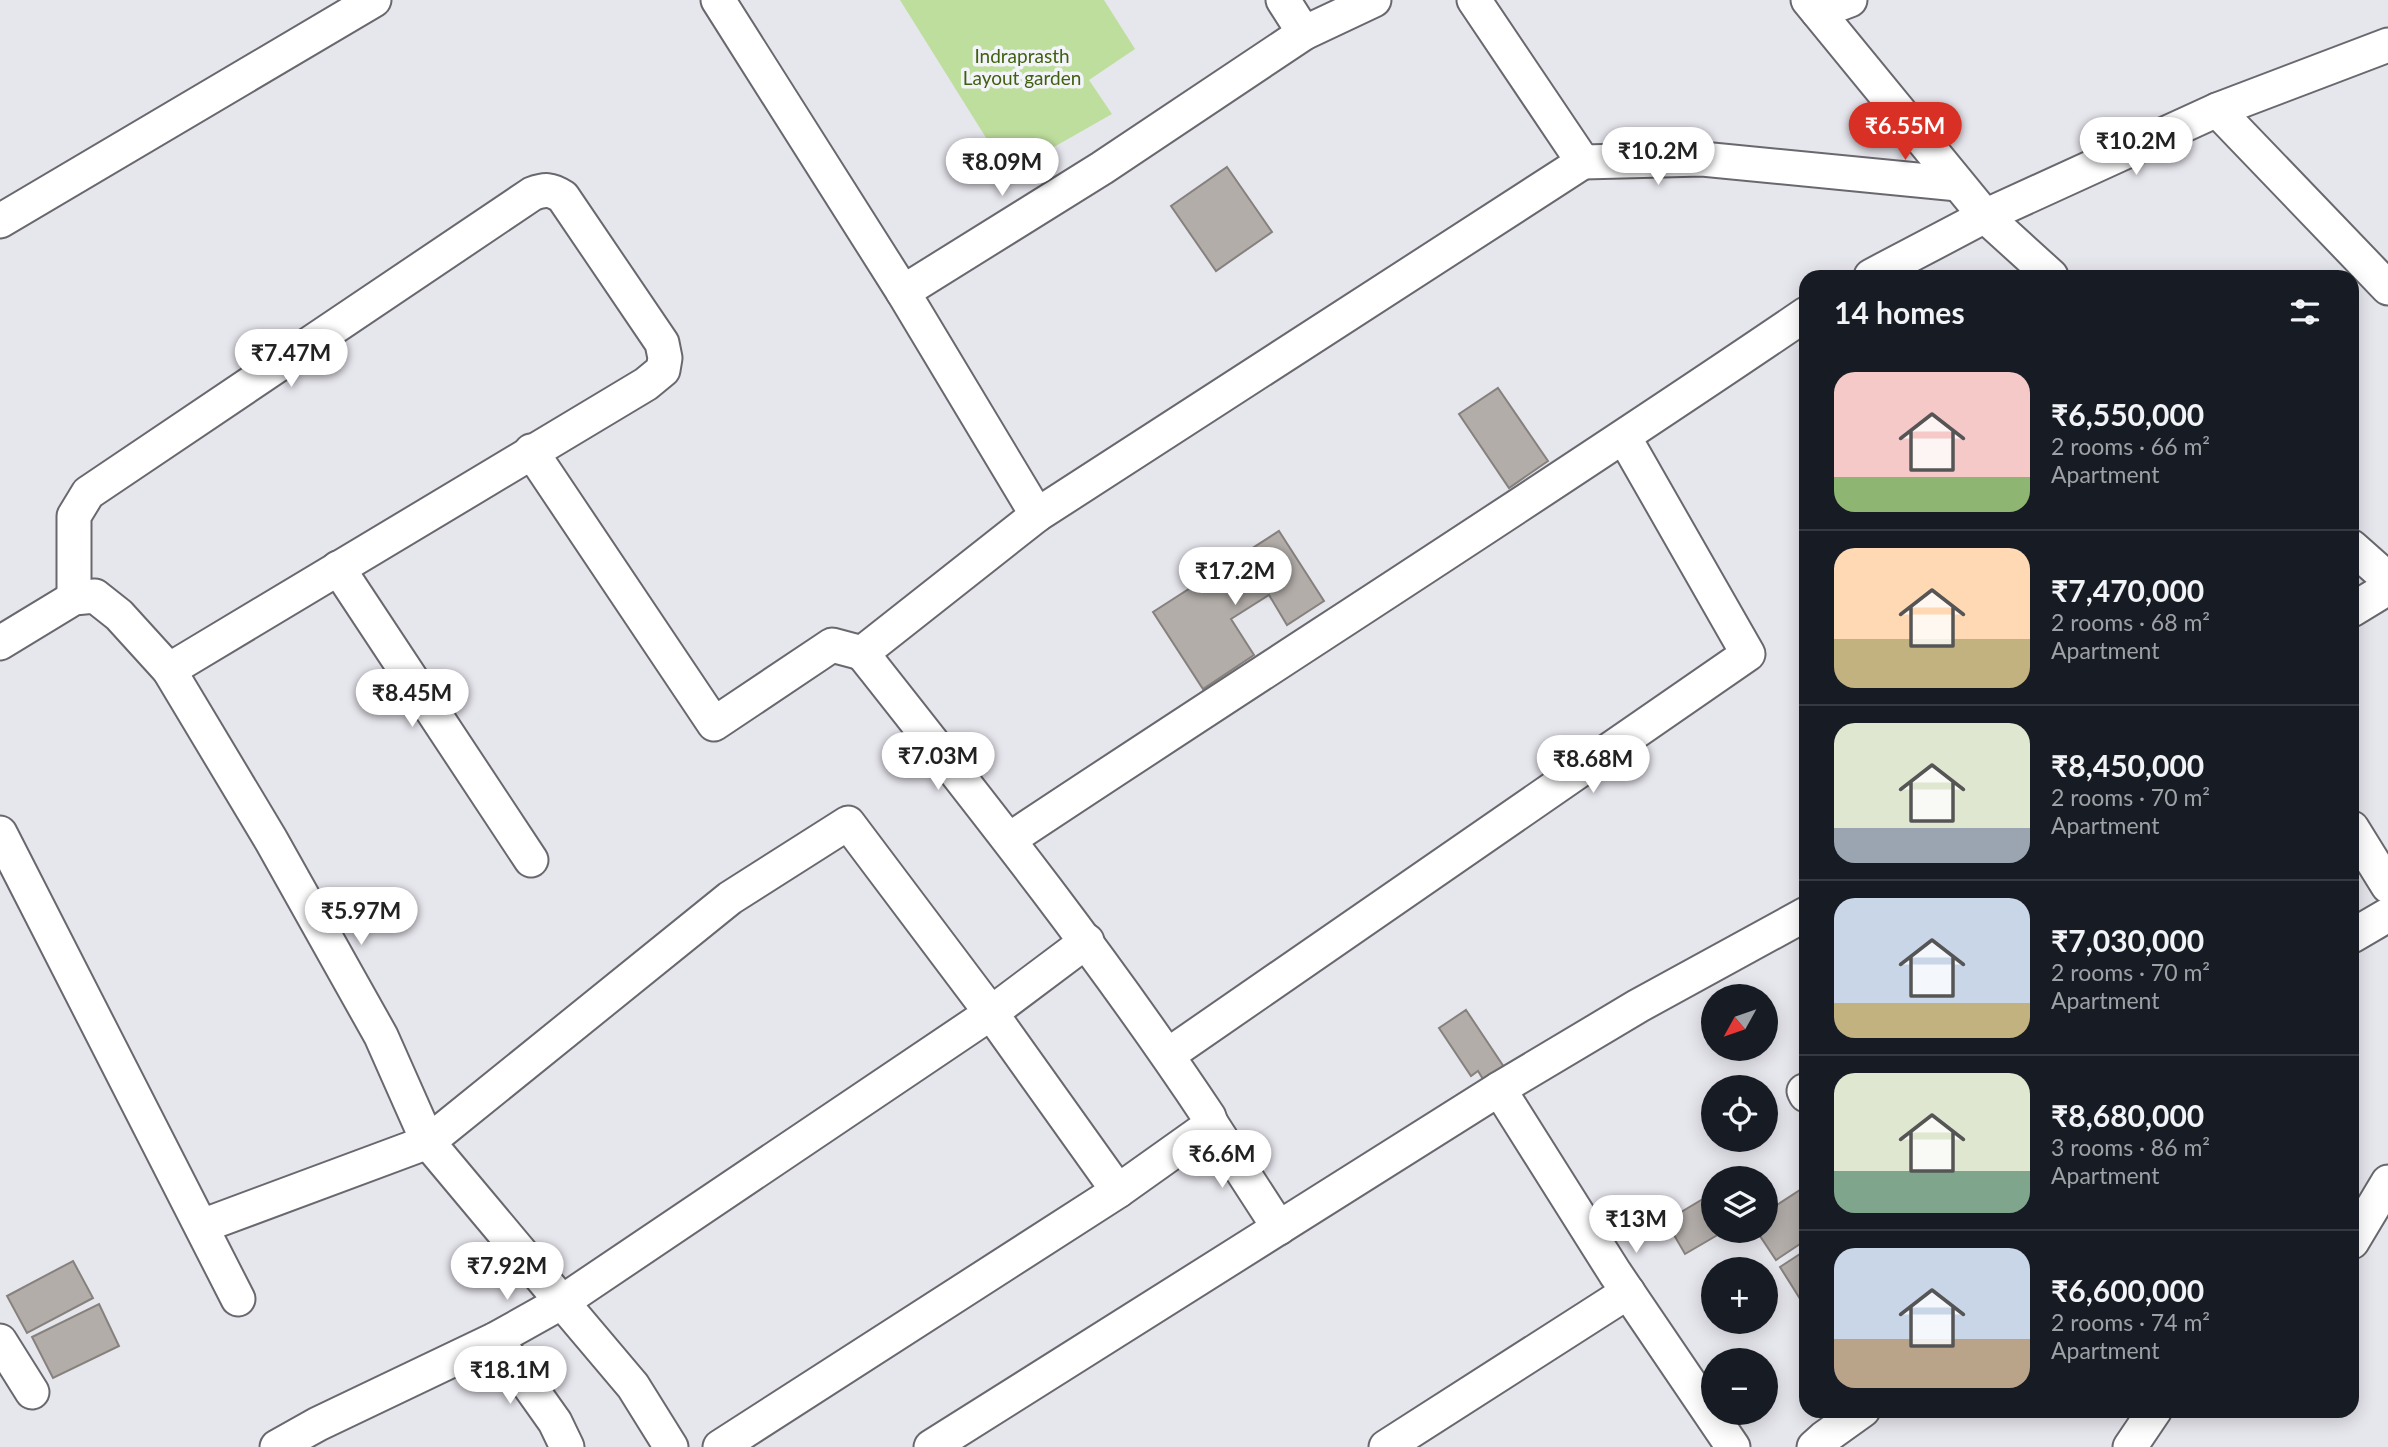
<!DOCTYPE html>
<html lang="en">
<head>
<meta charset="utf-8">
<style>
  body { margin:0; font-family:Lato,sans-serif; background:#242831; color:#f1f3f6; height:100vh; display:flex; flex-direction:column; font-size:26px; white-space:nowrap }
  * { box-sizing:border-box; margin:0 }
  p { font-size:23px; color:#9ea1a6 }
  .icon { flex:none; width:38px; height:38px; fill:none; stroke:currentColor; stroke-width:2; stroke-linecap:round; stroke-linejoin:round }
  .map { position:relative; flex:1; overflow:hidden }
  .sheet { position:absolute; left:1799px; top:270px; width:560px; height:1148px; display:flex; flex-direction:column; background:#171b24; border-radius:21px; box-shadow:0 4px 18px #0003 }
  .sheet>* { flex:none }
  .needle { width:46px; rotate:230deg }
  .tools { position:absolute; left:1701px; top:984px; display:grid; gap:14px }
  .tools a { display:grid; place-items:center; width:77px; height:77px; border-radius:50%; background:#171b24; box-shadow:0 4px 18px #0003; font-size:35px }
  .price { position:absolute; translate:-50% -60px; padding:0 16px; border-radius:24px; background:#fff; color:#222; font-size:23px; line-height:46px; filter:drop-shadow(0 2px 4px #0008) }
  .price::after { content:''; position:absolute; left:50%; top:42px; width:21px; height:16px; margin-left:-10px; background:inherit; clip-path:polygon(0 0,100% 0,50% 100%) }
  .price.current { background:#d93025; color:#fff }
  ul { padding:0; list-style:none }
  li { display:flex; align-items:center; gap:21px; height:175px; padding:0 35px }
  li+li { border-top:2px solid #363941 }
  li span { display:grid; place-items:center; flex:none; width:196px; height:140px; border-radius:21px; color:#555 }
  li>.icon { margin-inline-start:auto }
  span .icon { width:84px; height:84px; fill:#fffc; stroke-width:1 }
  li b { font-size:30px }
  h2 { display:flex; justify-content:space-between; align-items:center; height:84px; padding:0 35px; font-size:30px }
  .map>svg:first-child { display:block }
</style>
</head>
<body>
<div class="map">
<svg width="2388" height="1447" viewBox="0 0 2388 1447">
  <rect width="100%" height="100%" fill="#e6e6ed"/>
  <polygon fill="#bede9d" points="900,0 1104,0 1135,49 1089,80 1112,114 1008,173"/>
  <g fill="#b2ada9" stroke="#86817d" stroke-width="2">
    <polygon points="1227,167 1272,232 1216,271 1171,206"/>
    <polygon points="1498,388 1548,461 1509,488 1459,414"/>
    <polygon points="1279,531 1324,601 1287,625 1269,595 1231,619 1254,655 1203,689 1153,612"/>
    <polygon points="1466,1010 1506,1070 1486,1084 1478,1071 1471,1076 1439,1028"/>
    <polygon points="1806,1186 1806,1240 1776,1260 1756,1230 1766,1230 1766,1212"/>
    <polygon points="1713,1193 1713,1230 1726,1230 1685,1254 1666,1221"/>
    <polygon points="1806,1250 1806,1300 1802,1302 1780,1267"/>
    <polygon points="73,1261 93,1298 27,1333 7,1296"/>
    <polygon points="99,1304 119,1346 53,1378 32,1337"/>
  </g>
  <g fill="none" stroke-linecap="round" stroke-linejoin="round">
    <defs>
      <g id="minor">
        <polyline points="718,0 903,292 1102,168 1304,33 1374,0"/>
        <polyline points="1283,0 1304,33"/>
        <polyline points="1474,0 1583,162 1702,159 1958,184"/>
        <polyline points="1808,0 1985,216 2051,276"/>
        <polyline points="1818,12 1850,0"/>
        <polyline points="2217,110 2388,288"/>
        <polyline points="0,221 374,0"/>
        <polyline points="1871,276 1985,216 2217,110 2388,45"/>
        <polyline points="903,292 1037,515 1583,162"/>
        <polyline points="531,451 714,724 832,645 862,653"/>
        <path d="M 1037,515 L 862,653 C 982,805 1102,956 1209,1117 L 1211,1123 L 1208,1127 L 1118,1191"/>
        <polyline points="2352,547 2388,579"/>
        <polyline points="338,568 531,860"/>
        <path d="M 74,598 L 74,516 L 88,493 L 532,194 C 545,189 551,189 563,197 L 662,343 L 665,358 L 663,370 L 646,384 L 169,670"/>
        <polyline points="2352,610 2388,588"/>
        <polyline points="0,643 74,598 95,596 119,615 169,670 271,840 381,1036 428,1142 202,1226"/>
        <polygon points="848,823 991,1013 562,1302 428,1142 730,898"/>
        <polyline points="2352,828 2388,886"/>
        <polyline points="0,833 238,1299"/>
        <path d="M 1010,839 C 1275,663 1543,493 1806,314"/>
        <polyline points="2352,936 2388,915"/>
        <polyline points="1168,1055 1748,654 1624,437"/>
        <polyline points="1499,1089 1615,1273 1733,1447"/>
        <polyline points="1804,1091 1806,1095"/>
        <polyline points="1211,1123 1279,1228"/>
        <polyline points="2352,1242 2388,1182"/>
        <polyline points="496,1339 555,1422 567,1447"/>
        <polyline points="0,1341 32,1392"/>
        <polyline points="277,1447 318,1424 496,1339 562,1302 633,1386 671,1447"/>
        <polyline points="720,1447 1118,1191 991,1013 1087,941"/>
        <polyline points="931,1447 1499,1089 1638,1006 1806,914"/>
        <polyline points="1386,1447 1628,1292"/>
        <polyline points="1814,1447 1824,1438 1863,1410"/>
        <polyline points="2130,1447 2155,1410"/>
      </g>
    </defs>
    <use href="#minor" stroke="#68686e" stroke-width="37"/>
    <use href="#minor" stroke="#fff" stroke-width="33"/>
  </g>
  <g text-anchor="middle" stroke-width="7" stroke-linejoin="round" paint-order="stroke">
    <g font-size="19" fill="#41600f" stroke="#f3f4fa">
      <text x="1022" y="63">Indraprasth<tspan x="1022" dy="22">Layout garden</tspan></text>
    </g>
  </g>
</svg>
<div class="tools">
<a><svg class="needle" viewBox="-14 -14 28 28"><path d="M0-13l5 13h-10z" fill="#e53935"/><path d="M0 13l5-13h-10z" fill="#9ea1a6"/></svg></a>
<a><svg class="icon" aria-label="locate" viewBox="0 0 24 24"><circle cx="12" cy="12" r="6"/><path d="M12 2v4M12 18v4M2 12h4M18 12h4"/></svg></a>
<a><svg class="icon" aria-label="layers" viewBox="0 0 24 24"><path d="M12 4l9 5-9 5-9-5zM3 14l9 5 9-5"/></svg></a>
<a>+</a>
<a>−</a>
</div>
<b class="price current" style="left:1905px;top:162px">₹6.55M</b>
<b class="price" style="left:2136px;top:177px">₹10.2M</b>
<b class="price" style="left:1658px;top:187px">₹10.2M</b>
<b class="price" style="left:1002px;top:198px">₹8.09M</b>
<b class="price" style="left:291px;top:389px">₹7.47M</b>
<b class="price" style="left:1235px;top:607px">₹17.2M</b>
<b class="price" style="left:412px;top:729px">₹8.45M</b>
<b class="price" style="left:938px;top:792px">₹7.03M</b>
<b class="price" style="left:1593px;top:795px">₹8.68M</b>
<b class="price" style="left:361px;top:947px">₹5.97M</b>
<b class="price" style="left:1222px;top:1190px">₹6.6M</b>
<b class="price" style="left:1636px;top:1255px">₹13M</b>
<b class="price" style="left:507px;top:1302px">₹7.92M</b>
<b class="price" style="left:510px;top:1406px">₹18.1M</b>
<section class="sheet">
<h2>14 homes<svg class="icon" aria-label="filters" viewBox="0 0 24 24"><path d="M4 7h16M4 17h16"/><circle cx="9" cy="7" r="2"/><circle cx="15" cy="17" r="2"/></svg></h2>
<ul>
<li><span style="background:linear-gradient(#f6c9c9 75%,#8fb573 0)"><svg class="icon" aria-label="home" viewBox="0 0 24 24"><path d="M3 11l9-7 9 7M6 9v11h12V9"/></svg></span><div><b>₹6,550,000</b><p>2 rooms · 66 m²</p><p>Apartment</p></div></li>
<li><span style="background:linear-gradient(#ffd9b3 65%,#c2b280 0)"><svg class="icon" aria-label="home" viewBox="0 0 24 24"><path d="M3 11l9-7 9 7M6 9v11h12V9"/></svg></span><div><b>₹7,470,000</b><p>2 rooms · 68 m²</p><p>Apartment</p></div></li>
<li><span style="background:linear-gradient(#dfe7d0 75%,#9aa5b1 0)"><svg class="icon" aria-label="home" viewBox="0 0 24 24"><path d="M3 11l9-7 9 7M6 9v11h12V9"/></svg></span><div><b>₹8,450,000</b><p>2 rooms · 70 m²</p><p>Apartment</p></div></li>
<li><span style="background:linear-gradient(#c9d6e8 75%,#c2b280 0)"><svg class="icon" aria-label="home" viewBox="0 0 24 24"><path d="M3 11l9-7 9 7M6 9v11h12V9"/></svg></span><div><b>₹7,030,000</b><p>2 rooms · 70 m²</p><p>Apartment</p></div></li>
<li><span style="background:linear-gradient(#dfe7d0 70%,#7fa58c 0)"><svg class="icon" aria-label="home" viewBox="0 0 24 24"><path d="M3 11l9-7 9 7M6 9v11h12V9"/></svg></span><div><b>₹8,680,000</b><p>3 rooms · 86 m²</p><p>Apartment</p></div></li>
<li><span style="background:linear-gradient(#c9d6e8 65%,#b9a48a 0)"><svg class="icon" aria-label="home" viewBox="0 0 24 24"><path d="M3 11l9-7 9 7M6 9v11h12V9"/></svg></span><div><b>₹6,600,000</b><p>2 rooms · 74 m²</p><p>Apartment</p></div></li>
</ul>
</section>
</div>
</body>
</html>
